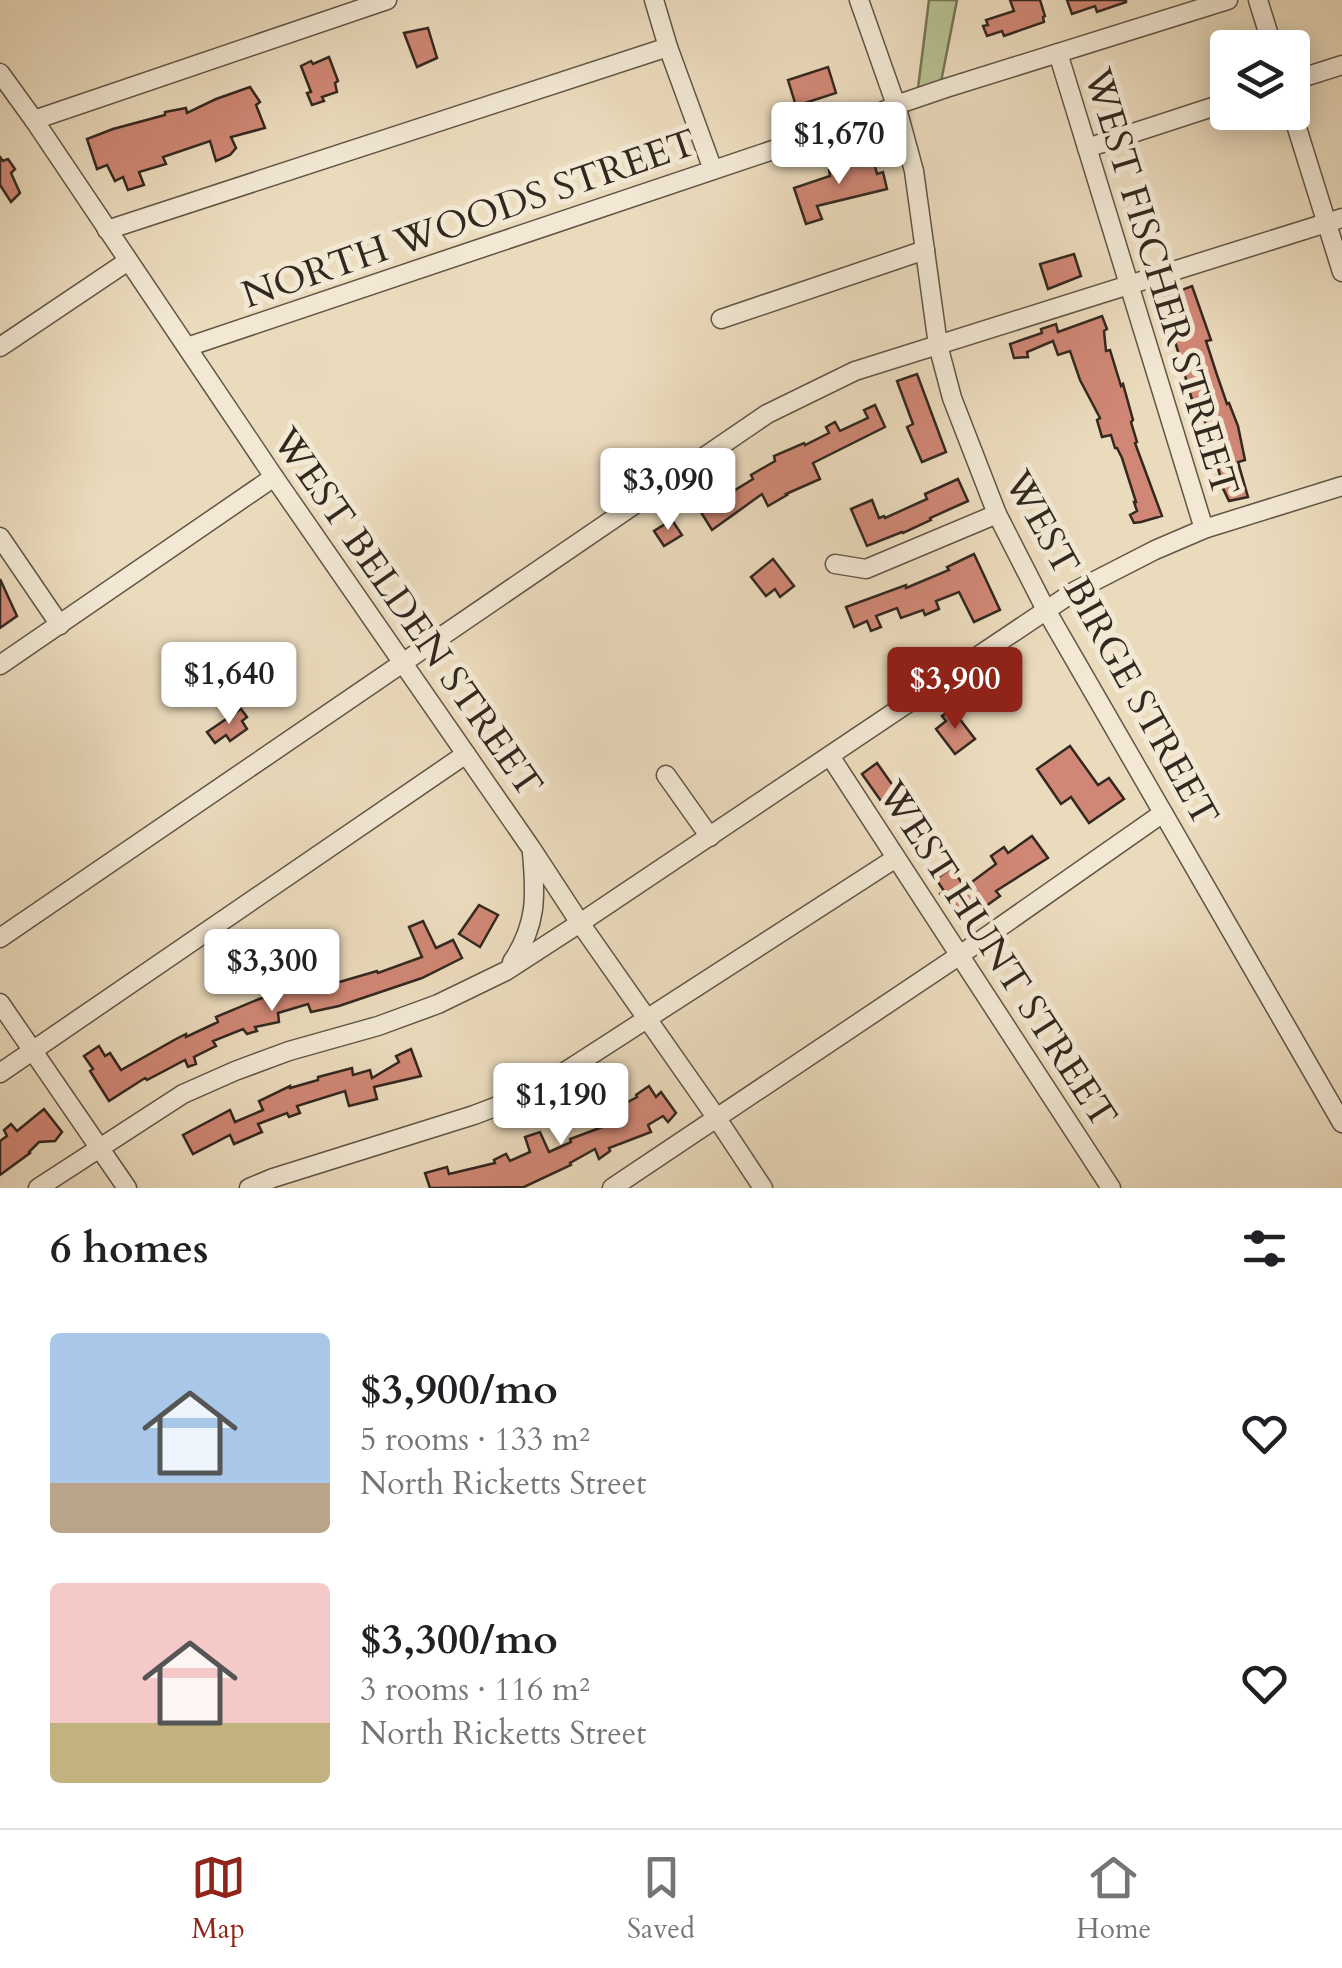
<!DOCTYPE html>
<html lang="en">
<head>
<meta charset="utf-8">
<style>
  body { margin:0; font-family:Cardo,serif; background:#f2f2f2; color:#202124; height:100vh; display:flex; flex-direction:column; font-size:38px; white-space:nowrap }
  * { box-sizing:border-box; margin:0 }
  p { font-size:32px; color:#757577 }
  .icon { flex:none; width:55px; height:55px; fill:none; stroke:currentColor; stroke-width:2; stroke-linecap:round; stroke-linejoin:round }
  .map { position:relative; height:1188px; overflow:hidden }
  .drawer { display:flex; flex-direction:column; background:#fff; flex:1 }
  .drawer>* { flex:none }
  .tools { position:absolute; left:1210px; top:30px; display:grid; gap:20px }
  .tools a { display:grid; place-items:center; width:100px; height:100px; border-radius:10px; background:#fff; box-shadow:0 5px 25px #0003; font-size:50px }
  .price { position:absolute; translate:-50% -85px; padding:0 22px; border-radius:10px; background:#fff; color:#222; font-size:32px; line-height:65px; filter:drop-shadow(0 2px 5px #0008) }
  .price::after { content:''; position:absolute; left:50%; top:60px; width:30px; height:22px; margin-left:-15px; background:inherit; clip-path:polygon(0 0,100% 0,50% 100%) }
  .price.selected { background:#8f2418; color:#fff }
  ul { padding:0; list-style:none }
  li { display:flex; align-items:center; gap:30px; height:250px; padding:0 50px }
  li span { display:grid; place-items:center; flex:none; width:280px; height:200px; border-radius:10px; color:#555 }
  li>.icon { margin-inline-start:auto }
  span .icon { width:120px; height:120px; fill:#fffc; stroke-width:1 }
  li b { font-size:42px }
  h2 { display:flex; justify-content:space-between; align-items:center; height:120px; padding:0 50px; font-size:42px }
  .dock { display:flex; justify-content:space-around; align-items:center; height:140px; border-top:2px solid #e0e0e0; background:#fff; font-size:28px; color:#757577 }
  .dock a { display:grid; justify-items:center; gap:5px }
  .dock .selected { color:#8f2418 }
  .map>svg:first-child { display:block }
</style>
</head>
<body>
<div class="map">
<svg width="1342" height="1188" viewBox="0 0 1342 1188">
  <rect width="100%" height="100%" fill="#ebdbbd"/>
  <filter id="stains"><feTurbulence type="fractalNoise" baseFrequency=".002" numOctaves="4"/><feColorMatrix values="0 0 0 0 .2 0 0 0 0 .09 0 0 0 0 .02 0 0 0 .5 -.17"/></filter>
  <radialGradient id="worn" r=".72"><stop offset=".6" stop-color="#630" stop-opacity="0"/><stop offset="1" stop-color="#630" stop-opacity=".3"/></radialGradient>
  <polygon fill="#b7c091" stroke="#757458" stroke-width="2.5" points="929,0 957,0 941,82 918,88"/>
  <g fill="#d08775" stroke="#33281f" stroke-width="2.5">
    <polygon points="1010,0 1040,0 1045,16 1043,17 1044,22 1004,36 1002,31 987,36 983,26 988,25 986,20 1014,11"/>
    <polygon points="1067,0 1126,0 1126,2 1097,12 1095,6 1072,14"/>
    <polygon points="428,28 437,58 417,67 404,33"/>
    <polygon points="329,57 338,81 335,83 337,92 322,97 324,101 312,105 307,93 311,92 301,66 311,61 313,64"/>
    <polygon points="828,67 836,93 796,106 788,80"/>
    <polygon points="250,87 260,102 256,105 265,128 231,137 236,148 230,155 216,161 210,141 163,157 166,164 139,172 144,185 128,190 123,177 115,181 107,165 97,169 87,139 113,129 165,115 165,112 186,108 187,113 216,99"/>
    <polygon points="0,157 3,161 8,159 15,169 11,173 20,193 11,202 0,185"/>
    <polygon points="873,158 877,174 883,172 887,189 817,206 822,219 806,224 794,188 830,176 829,170"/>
    <polygon points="1074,254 1081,276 1048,289 1040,264"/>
    <polygon points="1192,286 1211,340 1206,341 1216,372 1227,404 1229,403 1238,426 1245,460 1238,462 1248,497 1229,501 1219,480 1221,479 1216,461 1211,462 1207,450 1212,448 1211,442 1199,402 1193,403 1165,307 1163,297"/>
    <polygon points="1102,316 1107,329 1104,331 1106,351 1110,350 1121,386 1123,384 1133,420 1131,422 1137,442 1135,443 1162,516 1141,522 1134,523 1130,515 1137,511 1134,502 1136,502 1122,458 1117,448 1115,448 1111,435 1102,437 1097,420 1100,418 1080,380 1070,351 1058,355 1053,341 1027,352 1028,357 1014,358 1010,344 1042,333 1041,329 1056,324 1058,332"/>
    <polygon points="917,374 946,452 922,462 907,427 913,424 897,381"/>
    <polygon points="875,405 885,427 813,463 820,479 786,494 787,495 768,506 762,494 712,530 699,509 718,498 716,495 731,484 735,490 753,479 751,475 775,461 774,456 804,443 805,445 829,433 826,427 835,422 840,431 868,418 864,410"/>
    <polygon points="958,479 968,501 930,518 931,520 903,533 902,532 867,546 851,509 872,500 879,518 884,516 885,518 927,499 925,494"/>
    <polygon points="672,520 682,535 664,546 654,531"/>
    <polygon points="974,554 1000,610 974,622 959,592 936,601 939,609 925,615 923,610 901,618 897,608 876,616 881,627 871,631 867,621 854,627 846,607 906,585 906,588 949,570 947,567"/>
    <polygon points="773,559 794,586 780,597 775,589 766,596 751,577"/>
    <polygon points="0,579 17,616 0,628"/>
    <polygon points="241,709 247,717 242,721 247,729 230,741 226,735 215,743 207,732"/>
    <polygon points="952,709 975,739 955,754 936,729 946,721 942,716"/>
    <polygon points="1070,746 1098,785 1109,778 1124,799 1089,823 1071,797 1061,804 1037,769"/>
    <polygon points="877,763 896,790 881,801 862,774"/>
    <polygon points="1032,836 1048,858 996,891 1000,896 986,906 983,902 963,916 956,906 951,910 940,894 944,891 936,879 951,868 965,887 996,864 991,856 1004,847 1008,853"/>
    <polygon points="479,905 498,915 480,947 459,934"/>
    <polygon points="423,921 436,948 453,940 462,958 422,978 339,1006 311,1012 308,1004 278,1013 279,1022 255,1027 257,1031 247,1034 243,1029 213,1041 216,1046 194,1057 196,1064 188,1067 185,1060 147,1080 145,1078 109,1101 90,1071 93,1069 84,1056 99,1046 105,1056 110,1053 121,1070 176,1039 186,1034 186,1037 218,1022 216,1017 259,999 304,986 304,983 333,975 336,983 377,971 378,973 422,957 409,927"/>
    <polygon points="411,1049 421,1076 374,1087 377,1099 349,1106 345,1091 297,1106 300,1113 289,1117 287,1113 258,1124 262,1132 234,1144 230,1135 193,1154 183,1135 230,1110 235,1122 263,1110 259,1101 290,1086 290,1088 318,1080 318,1077 352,1068 353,1075 370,1070 372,1078 399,1062 396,1056"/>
    <polygon points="649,1086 656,1097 661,1092 676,1113 668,1122 663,1116 648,1125 651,1132 609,1148 610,1151 599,1159 595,1149 570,1163 571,1165 524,1187 430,1188 425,1173 447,1167 449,1174 495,1163 494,1160 506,1154 510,1161 530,1152 525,1137 540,1132 549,1152 571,1142 570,1139 605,1126 600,1117 637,1097 636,1095"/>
    <polygon points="44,1109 62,1132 55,1141 39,1142 29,1152 30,1153 0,1175 0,1141 7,1136 4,1130 11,1124 17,1131"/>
  </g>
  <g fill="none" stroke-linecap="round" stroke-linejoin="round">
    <defs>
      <g id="minor">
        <polyline points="654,0 668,47 713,170"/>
        <polyline points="859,0 896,105 914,171 938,345 952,398 997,514 1046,610 1342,1123"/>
        <polyline points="1258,0 1273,48"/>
        <polyline points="1058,53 1204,529"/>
        <polyline points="0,73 34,120 274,477 531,848 580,923 716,1117 763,1188"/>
        <polyline points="1292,81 1342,65"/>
        <polyline points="1292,112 1342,272"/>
        <polyline points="34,120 387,0"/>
        <polyline points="1087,148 1228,102"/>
        <polyline points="107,230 668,47"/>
        <polyline points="721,319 925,250"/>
        <polyline points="0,347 128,261"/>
        <polyline points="187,347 871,117 896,105 946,88 1228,0"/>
        <polyline points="0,537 60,625"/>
        <polyline points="835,564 866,569 997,514"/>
        <polyline points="0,665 274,477"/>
        <polyline points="830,756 1111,1188"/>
        <polyline points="666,775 710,837"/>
        <polyline points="0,938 767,414 855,371 1342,218"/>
        <path d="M 512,962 C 537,925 536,896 532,853"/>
        <polyline points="0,1003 127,1188"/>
        <polyline points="0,1073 466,754"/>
        <polyline points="38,1188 183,1094 235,1071 289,1051 378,1026 438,1004 506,971 580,923 1075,591 1155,550 1204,529 1342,486"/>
        <polyline points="249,1188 273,1178 474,1115 532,1093 896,858"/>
        <polyline points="612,1188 960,955 1163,813"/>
      </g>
    </defs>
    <use href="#minor" stroke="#615546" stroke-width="21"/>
    <use href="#minor" stroke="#f2e8d4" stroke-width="18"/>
  </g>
  <g text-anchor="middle" stroke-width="10" stroke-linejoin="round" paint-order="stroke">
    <g font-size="38" fill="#33281f" stroke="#f2e8d4">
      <text transform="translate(469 218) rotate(-19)" y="13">NORTH WOODS STREET</text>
      <text transform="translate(1162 282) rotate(73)" y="13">WEST FISCHER STREET</text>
      <text transform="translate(408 612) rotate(55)" y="13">WEST BELDEN STREET</text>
      <text transform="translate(1112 648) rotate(61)" y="13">WEST BIRGE STREET</text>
      <text transform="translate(998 954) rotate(57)" y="13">WEST HUNT STREET</text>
    </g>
  </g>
  <rect width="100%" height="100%" filter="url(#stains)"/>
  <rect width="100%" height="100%" fill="url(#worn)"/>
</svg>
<div class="tools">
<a><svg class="icon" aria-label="layers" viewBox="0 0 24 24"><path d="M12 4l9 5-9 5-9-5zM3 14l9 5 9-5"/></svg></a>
</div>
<b class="price" style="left:839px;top:187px">$1,670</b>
<b class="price" style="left:668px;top:533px">$3,090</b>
<b class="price" style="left:229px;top:727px">$1,640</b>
<b class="price selected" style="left:955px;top:732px">$3,900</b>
<b class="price" style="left:272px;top:1014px">$3,300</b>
<b class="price" style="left:561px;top:1148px">$1,190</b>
</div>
<section class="drawer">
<h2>6 homes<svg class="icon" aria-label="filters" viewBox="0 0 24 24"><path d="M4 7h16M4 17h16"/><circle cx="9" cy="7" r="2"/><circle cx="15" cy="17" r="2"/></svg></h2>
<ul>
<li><span style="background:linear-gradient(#a9c7e8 75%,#b9a48a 0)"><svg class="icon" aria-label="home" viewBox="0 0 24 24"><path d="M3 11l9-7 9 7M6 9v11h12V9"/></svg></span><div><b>$3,900/mo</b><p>5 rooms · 133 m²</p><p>North Ricketts Street</p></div><svg class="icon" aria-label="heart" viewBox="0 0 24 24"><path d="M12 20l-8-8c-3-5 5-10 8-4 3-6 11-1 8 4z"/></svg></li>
<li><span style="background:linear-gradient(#f6c9c9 70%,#c2b280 0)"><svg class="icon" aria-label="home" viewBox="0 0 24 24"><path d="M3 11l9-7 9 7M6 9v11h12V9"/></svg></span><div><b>$3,300/mo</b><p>3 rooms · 116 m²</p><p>North Ricketts Street</p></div><svg class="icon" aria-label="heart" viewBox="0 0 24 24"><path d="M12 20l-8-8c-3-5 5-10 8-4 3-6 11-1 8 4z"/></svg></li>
</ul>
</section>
<nav class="dock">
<a class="selected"><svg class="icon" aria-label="map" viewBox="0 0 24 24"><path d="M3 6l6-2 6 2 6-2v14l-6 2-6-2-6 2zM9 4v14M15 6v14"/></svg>Map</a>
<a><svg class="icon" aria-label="saved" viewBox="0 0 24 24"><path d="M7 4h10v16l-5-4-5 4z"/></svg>Saved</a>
<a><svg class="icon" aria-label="home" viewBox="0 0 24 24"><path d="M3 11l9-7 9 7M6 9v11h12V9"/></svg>Home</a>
</nav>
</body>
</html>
